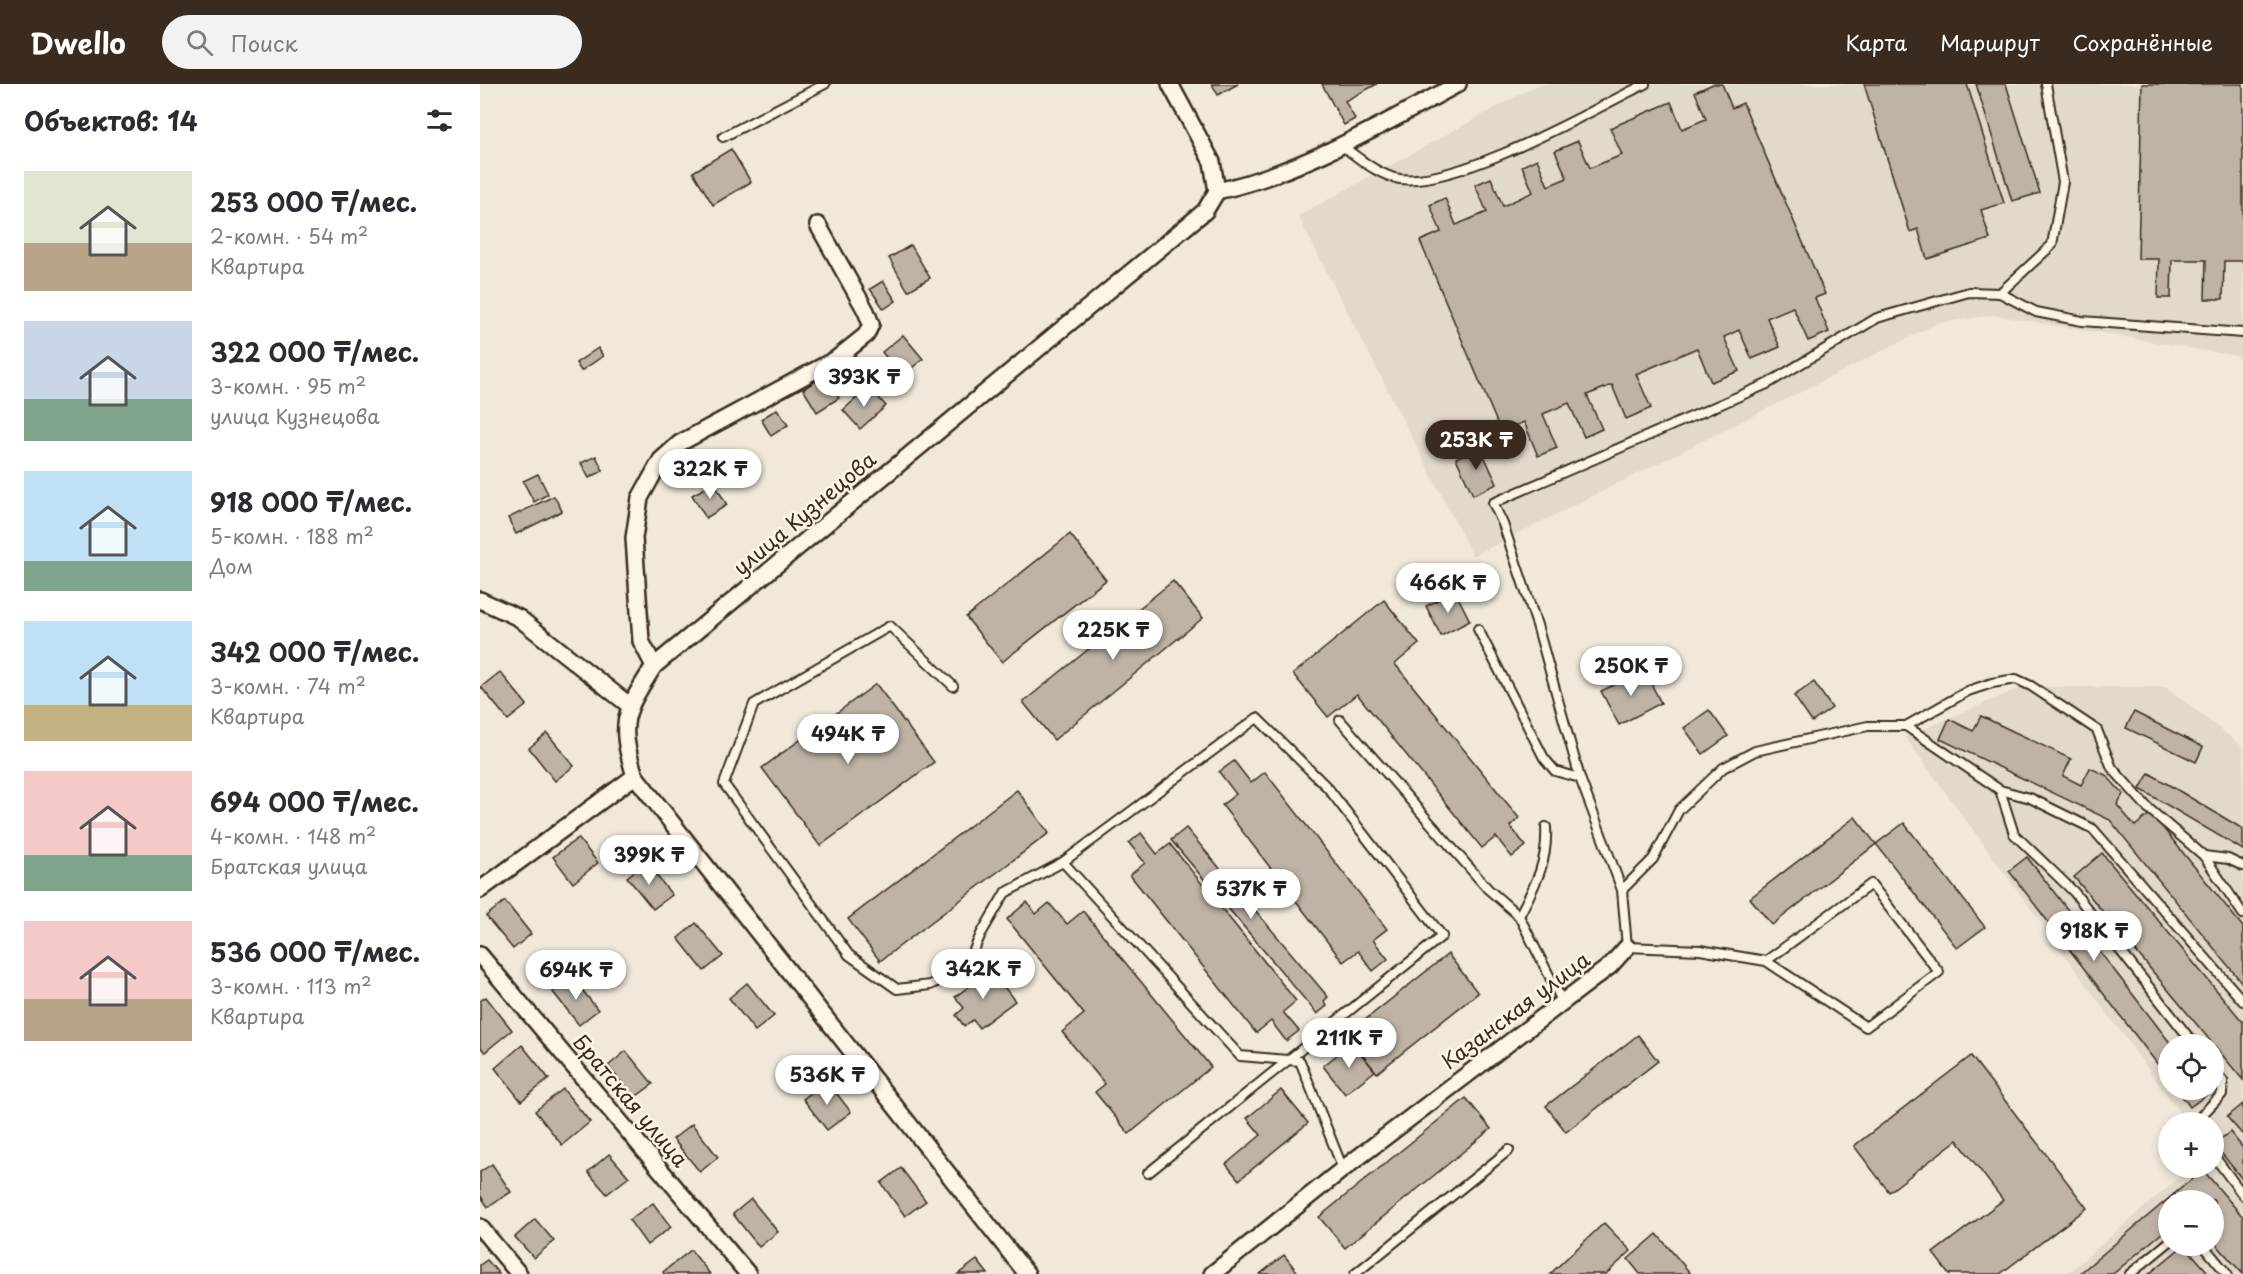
<!DOCTYPE html>
<html lang="ru">
<head>
<meta charset="utf-8">
<style>
  body { margin:0; font-family:"Playpen Sans",sans-serif; background:#f2f2f3; color:#2b2b33; height:100vh; display:flex; flex-direction:column; font-size:22px; white-space:nowrap }
  * { box-sizing:border-box; margin:0 }
  p { font-size:20px; color:#7c7c81 }
  .icon { flex:none; width:33px; height:33px; fill:none; stroke:currentColor; stroke-width:2; stroke-linecap:round; stroke-linejoin:round }
  .map { position:relative; flex:1; overflow:hidden }
  .panel { display:flex; flex-direction:column; background:#fff; width:480px }
  .panel>* { flex:none }
  .fabs { position:absolute; left:1678px; top:950px; display:grid; gap:12px }
  .fabs a { display:grid; place-items:center; width:66px; height:66px; border-radius:50%; background:#fff; box-shadow:0 3px 9px #0003; font-size:30px }
  .price { position:absolute; translate:-50% -51px; padding:0 14px; border-radius:21px; background:#fff; color:#222; font-size:20px; line-height:39px; filter:drop-shadow(0 2px 3px #0008) }
  .price::after { content:''; position:absolute; left:50%; top:36px; width:18px; height:14px; margin-left:-9px; background:inherit; clip-path:polygon(0 0,100% 0,50% 100%) }
  .price.current { background:#3b2a1e; color:#fff }
  ul { padding:0; list-style:none }
  li { display:flex; align-items:center; gap:18px; height:150px; padding:0 24px }
  li span { display:grid; place-items:center; flex:none; width:168px; height:120px; border-radius:0px; color:#555 }
  li>.icon { margin-inline-start:auto }
  span .icon { width:72px; height:72px; fill:#fffc; stroke-width:1 }
  li b { font-size:26px }
  h2 { display:flex; justify-content:space-between; align-items:center; height:72px; padding:0 24px; font-size:26px }
  header { display:flex; align-items:center; gap:36px; box-sizing:border-box; height:84px; padding:0 30px; background:#3b2a1e; color:#fff }
  header strong { font-size:28px }
  nav { display:flex; gap:33px; margin-inline-start:auto; font-size:21px }
  .search { width:420px; height:54px; background:#f2f2f3; display:flex; align-items:center; gap:15px; box-sizing:border-box; padding:0 21px; border-radius:33px; color:#7c7c81; font-size:22px }
  main { display:flex; flex:1; min-height:0 }
  .map>svg:first-child { display:block }
</style>
</head>
<body>
<header>
<strong>Dwello</strong>
<div class="search"><svg class="icon" aria-label="search" viewBox="0 0 24 24"><circle cx="10" cy="10" r="6"/><path d="M15 15l6 6"/></svg>Поиск</div>
<nav><a>Карта</a><a>Маршрут</a><a>Сохранённые</a></nav>
</header>
<main>
<section class="panel">
<h2>Объектов: 14<svg class="icon" aria-label="filters" viewBox="0 0 24 24"><path d="M4 7h16M4 17h16"/><circle cx="9" cy="7" r="2"/><circle cx="15" cy="17" r="2"/></svg></h2>
<ul>
<li><span style="background:linear-gradient(#dfe7d0 60%,#b9a48a 0)"><svg class="icon" aria-label="home" viewBox="0 0 24 24"><path d="M3 11l9-7 9 7M6 9v11h12V9"/></svg></span><div><b>253 000 ₸/мес.</b><p>2-комн. · 54 m²</p><p>Квартира</p></div></li>
<li><span style="background:linear-gradient(#c9d6e8 65%,#7fa58c 0)"><svg class="icon" aria-label="home" viewBox="0 0 24 24"><path d="M3 11l9-7 9 7M6 9v11h12V9"/></svg></span><div><b>322 000 ₸/мес.</b><p>3-комн. · 95 m²</p><p>улица Кузнецова</p></div></li>
<li><span style="background:linear-gradient(#bfe0f5 75%,#7fa58c 0)"><svg class="icon" aria-label="home" viewBox="0 0 24 24"><path d="M3 11l9-7 9 7M6 9v11h12V9"/></svg></span><div><b>918 000 ₸/мес.</b><p>5-комн. · 188 m²</p><p>Дом</p></div></li>
<li><span style="background:linear-gradient(#bfe0f5 70%,#c2b280 0)"><svg class="icon" aria-label="home" viewBox="0 0 24 24"><path d="M3 11l9-7 9 7M6 9v11h12V9"/></svg></span><div><b>342 000 ₸/мес.</b><p>3-комн. · 74 m²</p><p>Квартира</p></div></li>
<li><span style="background:linear-gradient(#f6c9c9 70%,#7fa58c 0)"><svg class="icon" aria-label="home" viewBox="0 0 24 24"><path d="M3 11l9-7 9 7M6 9v11h12V9"/></svg></span><div><b>694 000 ₸/мес.</b><p>4-комн. · 148 m²</p><p>Братская улица</p></div></li>
<li><span style="background:linear-gradient(#f6c9c9 65%,#b9a48a 0)"><svg class="icon" aria-label="home" viewBox="0 0 24 24"><path d="M3 11l9-7 9 7M6 9v11h12V9"/></svg></span><div><b>536 000 ₸/мес.</b><p>3-комн. · 113 m²</p><p>Квартира</p></div></li>
</ul>
</section>
<div class="map">
<svg width="1763" height="1190" viewBox="0 0 1763 1190">
  <rect width="100%" height="100%" fill="#f0e9d9"/>
  <filter id="ink" filterUnits="userSpaceOnUse"><feTurbulence type="fractalNoise" baseFrequency=".0167" numOctaves="2"/><feDisplacementMap in="SourceGraphic" scale="12" xChannelSelector="R" yChannelSelector="G"/><feConvolveMatrix kernelMatrix="1 2 1 2 8 2 1 2 1" color-interpolation-filters="sRGB"/></filter>
  <g filter="url(#ink)">
    <g fill="#e1d9c9" fill-rule="evenodd">
      <polygon points="1059,0 1763,0 1763,273 1514,231 1458,239 993,472 818,132"/>
      <path d="M 1542,603 L 1686,603 L 1763,663 L 1763,1190 L 1587,1190 L 1711,1083 L 1734,1083 L 1734,1038 L 1702,1038 L 1698,1026 L 1425,653 ZM 1689,960 L 1734,960 L 1734,1005 L 1689,1005 ZM 1689,1116 L 1734,1116 L 1734,1161 L 1689,1161 Z"/>
    </g>
    <g fill="#beb3a4" stroke="#3b2a1e" stroke-width="1.5">
      <polygon points="732,0 758,0 738,11"/>
      <polygon points="842,0 897,0 865,17 875,35 864,41"/>
      <polygon points="1233,0 1242,0 1252,24 1263,19 1345,210 1335,214 1349,248 1328,257 1313,223 1287,234 1300,263 1272,275 1259,246 1244,253 1259,287 1231,298 1217,264 1156,290 1171,324 1146,335 1132,301 1107,311 1122,345 1104,353 1089,319 1063,330 1077,364 1058,372 1044,338 1021,348 940,157 961,148 950,121 965,114 976,141 1007,128 995,101 1011,94 1023,122 1053,108 1042,82 1057,75 1068,102 1087,94 1075,67 1098,57 1110,84 1142,71 1130,44 1191,18 1202,45 1226,35 1215,8"/>
      <polygon points="1384,0 1487,0 1524,119 1501,126 1510,155 1447,175 1438,145 1430,148"/>
      <polygon points="1496,0 1526,0 1560,109 1532,117"/>
      <polygon points="1662,0 1763,0 1763,177 1744,177 1743,215 1725,215 1726,176 1692,176 1691,214 1678,214 1679,175 1658,175"/>
      <polygon points="251,65 271,98 233,121 213,88"/>
      <polygon points="431,161 450,194 428,207 409,174"/>
      <polygon points="403,197 416,217 404,225 390,205"/>
      <polygon points="423,251 443,275 417,296 404,281 409,277 402,268"/>
      <polygon points="118,264 123,272 101,287 96,279"/>
      <polygon points="352,287 361,303 355,307 359,314 337,328 323,305"/>
      <polygon points="389,303 406,322 380,345 363,326"/>
      <polygon points="297,325 308,341 291,352 281,335"/>
      <polygon points="1000,363 1017,400 993,411 976,374"/>
      <polygon points="116,372 123,387 109,394 101,379"/>
      <polygon points="58,390 68,410 54,418 43,397"/>
      <polygon points="234,399 247,421 226,434 212,411"/>
      <polygon points="74,412 82,427 36,450 28,434"/>
      <polygon points="590,450 626,496 522,578 486,533"/>
      <polygon points="693,497 723,534 574,656 543,618"/>
      <polygon points="975,507 990,537 961,552 946,522"/>
      <polygon points="904,516 939,560 915,580 1039,734 1030,742 1046,762 1032,773 1016,753 1002,764 877,610 848,633 813,590"/>
      <polygon points="1164,586 1181,619 1139,641 1121,607"/>
      <polygon points="20,588 47,621 28,636 1,603"/>
      <polygon points="1334,598 1352,624 1332,638 1314,612"/>
      <polygon points="396,600 454,678 340,762 282,684"/>
      <polygon points="1229,626 1248,652 1223,670 1204,644"/>
      <polygon points="1654,628 1723,663 1716,678 1646,644"/>
      <polygon points="1501,632 1591,675 1583,692 1601,701 1610,684 1626,691 1643,710 1637,721 1655,742 1671,729 1763,843 1763,900 1630,736 1460,655 1469,635 1493,647"/>
      <polygon points="67,649 94,682 75,697 49,664"/>
      <polygon points="754,677 771,699 785,688 907,845 893,856 908,875 893,887 878,867 863,878 742,721 756,710 739,688"/>
      <polygon points="1669,689 1763,745 1763,766 1660,705"/>
      <polygon points="537,706 569,749 400,877 368,835"/>
      <polygon points="1375,733 1396,760 1292,841 1270,814"/>
      <polygon points="1424,739 1505,843 1477,864 1396,760"/>
      <polygon points="706,744 848,913 844,917 847,922 837,930 691,756"/>
      <polygon points="661,749 677,770 690,760 816,917 803,928 819,947 806,957 791,937 776,949 650,791 665,779 649,759"/>
      <polygon points="98,754 118,779 93,799 73,773"/>
      <polygon points="1622,769 1763,938 1763,996 1594,793"/>
      <polygon points="1547,773 1691,960 1689,960 1689,995 1529,787"/>
      <polygon points="166,778 192,811 173,825 147,793"/>
      <polygon points="25,817 51,850 33,865 6,832"/>
      <polygon points="547,818 556,830 569,819 587,840 603,827 731,983 649,1050 615,1008 625,1000 582,948 604,930 527,835"/>
      <polygon points="216,839 243,872 224,887 198,854"/>
      <polygon points="968,870 998,909 897,989 866,951"/>
      <polygon points="511,886 535,917 499,944 493,936 484,942 476,931 484,924 475,913"/>
      <polygon points="92,893 118,926 99,941 73,908"/>
      <polygon points="267,899 294,932 275,947 249,914"/>
      <polygon points="6,913 32,946 5,968 0,963 0,917"/>
      <polygon points="1158,951 1178,977 1086,1048 1066,1022"/>
      <polygon points="872,959 895,987 865,1010 843,982"/>
      <polygon points="42,961 69,995 41,1017 15,984"/>
      <polygon points="146,967 173,1000 154,1014 128,982"/>
      <polygon points="1491,972 1607,1124 1520,1190 1469,1190 1453,1169 1523,1116 1477,1056 1409,1108 1374,1062"/>
      <polygon points="347,997 371,1028 347,1046 323,1015"/>
      <polygon points="83,1005 110,1038 82,1061 55,1027"/>
      <polygon points="1697,1005 1726,1005 1729,1009 1710,1023"/>
      <polygon points="801,1006 828,1039 759,1096 746,1080 781,1051 767,1034"/>
      <polygon points="986,1014 1011,1045 865,1164 839,1133"/>
      <polygon points="1763,1020 1763,1050 1762,1050 1747,1033"/>
      <polygon points="212,1040 238,1073 220,1088 193,1055"/>
      <polygon points="1750,1048 1763,1064 1763,1096 1734,1060"/>
      <polygon points="129,1070 149,1093 127,1110 108,1088"/>
      <polygon points="12,1080 31,1108 8,1123 0,1111 0,1088"/>
      <polygon points="421,1084 446,1117 425,1132 401,1099"/>
      <polygon points="1723,1086 1763,1133 1763,1190 1734,1158 1734,1116 1699,1116 1694,1110"/>
      <polygon points="1694,1110 1699,1116 1689,1116 1689,1143 1633,1190 1599,1190"/>
      <polygon points="271,1115 298,1148 279,1163 253,1130"/>
      <polygon points="173,1119 191,1143 167,1161 149,1136"/>
      <polygon points="55,1135 74,1157 54,1174 35,1153"/>
      <polygon points="1124,1139 1151,1167 1126,1190 1070,1190"/>
      <polygon points="1177,1150 1211,1190 1160,1190 1148,1175"/>
      <polygon points="1704,1161 1727,1187 1724,1190 1669,1190"/>
      <polygon points="211,1166 230,1190 184,1190 183,1188"/>
      <polygon points="804,1171 819,1190 780,1190"/>
      <polygon points="7,1176 19,1190 0,1190 0,1181"/>
      <polygon points="497,1176 508,1190 478,1190"/>
    </g>
    <g fill="none" stroke-linecap="round" stroke-linejoin="round">
      <defs>
        <g id="lane">
          <polyline points="243,53 345,0"/>
          <path d="M 861,61 C 879,74 899,92 920,95 C 980,102 1109,28 1165,0"/>
          <polyline points="1520,209 1572,161 1583,98 1566,0"/>
          <polyline points="998,545 1064,674 1075,687 1100,694"/>
          <polyline points="473,602 410,542 274,620 244,700 369,871 417,905 450,901 486,884 501,850 525,809 583,778 760,972 820,977 863,1085"/>
          <polyline points="860,636 1008,805 1039,832 1082,917"/>
          <polyline points="1426,642 1488,607 1512,599 1536,595 1551,602 1617,646 1632,684 1668,724 1724,772 1763,830"/>
          <polyline points="1520,706 1534,750 1594,808 1714,960"/>
          <polyline points="1724,772 1748,775 1763,782"/>
          <polyline points="583,778 777,634 848,704 962,852 668,1089"/>
          <polyline points="1142,806 1173,775 1199,726 1243,684 1275,667 1388,642 1426,642 1520,706 1550,714 1613,745 1763,917"/>
          <path d="M 1039,832 C 1055,801 1068,779 1066,743"/>
          <polyline points="1286,877 1386,943 1459,888 1391,800 1286,877 1220,866 1147,863 1142,806 1100,694 1057,541 1023,440 1013,419 1287,300 1397,234 1489,208 1520,209 1556,228 1602,237 1763,249"/>
          <polyline points="1721,1038 1722,1031 1742,1010 1743,997 1734,986"/>
          <polyline points="1734,1072 1763,1111"/>
          <polyline points="1723,1161 1747,1190"/>
          <polyline points="875,1190 1029,1066"/>
          <polyline points="1650,1190 1689,1158"/>
        </g>
        <g id="street">
          <polyline points="690,0 732,78 737,107"/>
          <path d="M 737,107 C 818,90 905,39 978,0"/>
          <polyline points="0,516 39,534 149,621"/>
          <polyline points="174,582 161,557 154,454 160,414 181,376 200,359 356,275 386,251 391,240 386,227 338,141"/>
          <polyline points="155,692 547,1190"/>
          <path d="M 0,806 L 155,692 C 138,638 144,629 174,582 L 725,127 L 737,107"/>
          <polyline points="0,871 268,1190"/>
          <polyline points="0,1143 39,1190"/>
          <polyline points="732,1190 863,1085 1130,882 1147,863"/>
        </g>
      </defs>
      <use href="#lane" stroke="#3b2a1e" stroke-width="12"/>
      <use href="#street" stroke="#3b2a1e" stroke-width="20"/>
      <use href="#lane" stroke="#fcf5e5" stroke-width="8"/>
      <use href="#street" stroke="#fcf5e5" stroke-width="15"/>
    </g>
  </g>
  <g text-anchor="middle" stroke-width="5" stroke-linejoin="round" paint-order="stroke">
    <g font-size="21" fill="#3b2a1e" stroke="#fcf5e5">
      <text transform="translate(325 430) rotate(-40)" y="7">улица Кузнецова</text>
      <text transform="translate(1036 927) rotate(-37)" y="7">Казанская улица</text>
      <text transform="translate(150 1017) rotate(50)" y="7">Братская улица</text>
    </g>
  </g>
</svg>
<div class="fabs">
<a><svg class="icon" aria-label="locate" viewBox="0 0 24 24"><circle cx="12" cy="12" r="6"/><path d="M12 2v4M12 18v4M2 12h4M18 12h4"/></svg></a>
<a>+</a>
<a>−</a>
</div>
<b class="price" style="left:384px;top:324px">393K ₸</b>
<b class="price current" style="left:996px;top:387px">253K ₸</b>
<b class="price" style="left:230px;top:416px">322K ₸</b>
<b class="price" style="left:968px;top:530px">466K ₸</b>
<b class="price" style="left:633px;top:577px">225K ₸</b>
<b class="price" style="left:1151px;top:613px">250K ₸</b>
<b class="price" style="left:368px;top:681px">494K ₸</b>
<b class="price" style="left:169px;top:802px">399K ₸</b>
<b class="price" style="left:771px;top:836px">537K ₸</b>
<b class="price" style="left:1614px;top:878px">918K ₸</b>
<b class="price" style="left:503px;top:916px">342K ₸</b>
<b class="price" style="left:96px;top:917px">694K ₸</b>
<b class="price" style="left:869px;top:985px">211K ₸</b>
<b class="price" style="left:347px;top:1022px">536K ₸</b>
</div>
</main>
</body>
</html>
